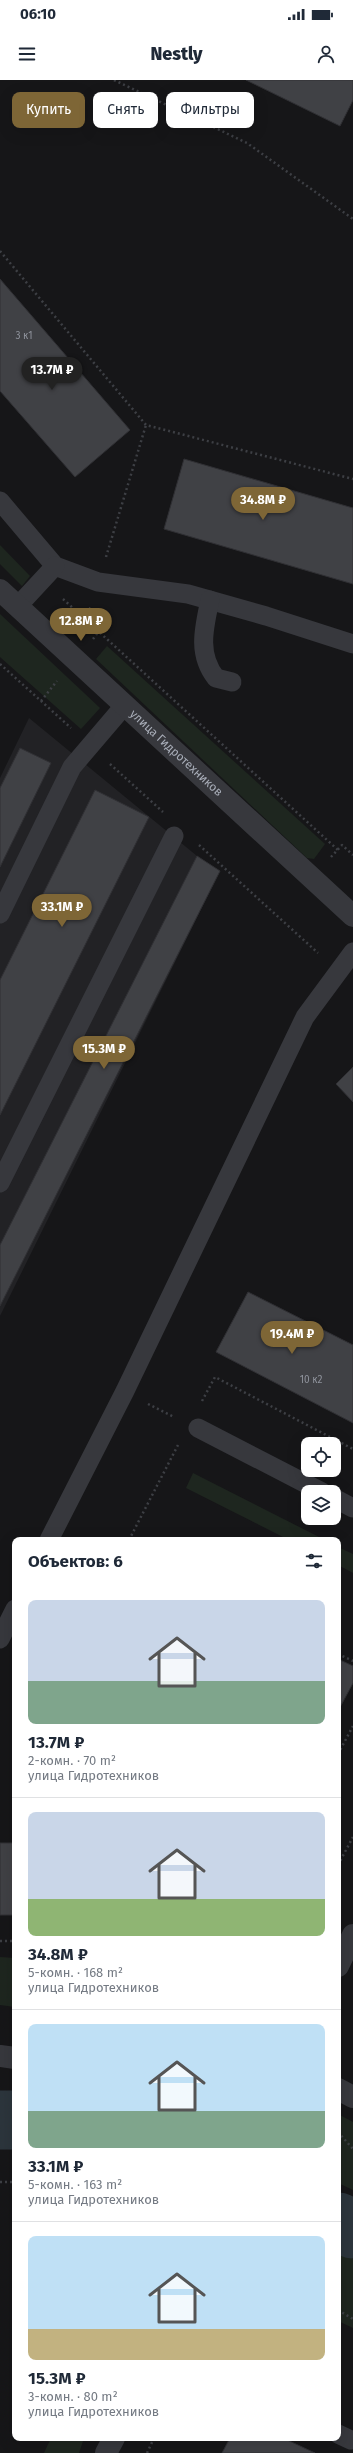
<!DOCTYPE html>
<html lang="ru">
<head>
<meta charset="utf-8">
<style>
  body { margin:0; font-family:"Fira Sans",sans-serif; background:#f2f2f3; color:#1f2937; height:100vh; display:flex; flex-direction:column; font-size:15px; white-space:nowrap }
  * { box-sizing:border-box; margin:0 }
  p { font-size:13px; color:#747a83 }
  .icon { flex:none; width:22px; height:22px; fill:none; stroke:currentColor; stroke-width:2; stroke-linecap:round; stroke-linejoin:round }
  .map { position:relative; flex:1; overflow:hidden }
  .details { position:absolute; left:12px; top:1457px; width:329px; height:904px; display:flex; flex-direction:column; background:#fff; border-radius:8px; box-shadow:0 4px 16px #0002 }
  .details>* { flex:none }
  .hud { position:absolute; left:12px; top:12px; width:329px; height:36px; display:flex; gap:8px }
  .controls { position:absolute; left:301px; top:1357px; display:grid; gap:8px }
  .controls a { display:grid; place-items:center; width:40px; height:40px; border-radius:8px; background:#fff; box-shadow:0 4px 16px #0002; font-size:20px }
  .price { position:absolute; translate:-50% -34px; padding:0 9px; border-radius:14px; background:#7e6636; color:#fff; font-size:13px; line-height:26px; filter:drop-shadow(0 1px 2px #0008) }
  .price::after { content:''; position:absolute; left:50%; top:24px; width:12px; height:9px; margin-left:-6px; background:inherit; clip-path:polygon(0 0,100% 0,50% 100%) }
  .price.current { background:#222; color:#fff }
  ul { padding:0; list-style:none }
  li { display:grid; align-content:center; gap:8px; height:212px; padding:0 16px }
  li+li { border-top:1px solid #e0e1e3 }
  li span { display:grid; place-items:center; height:124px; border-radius:8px; color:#555 }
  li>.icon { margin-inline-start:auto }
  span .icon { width:72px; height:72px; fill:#fffc; stroke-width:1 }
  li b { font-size:17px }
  h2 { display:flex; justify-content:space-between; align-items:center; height:48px; padding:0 16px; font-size:17px }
  .pill { padding:0 14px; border-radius:8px; background:#fff; box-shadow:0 4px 16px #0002; font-size:14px; line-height:36px }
  .pill.current { background:#7e6636; color:#fff }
  .status { display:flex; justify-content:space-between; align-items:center; height:28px; padding:0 20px; background:#fff; direction:ltr }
  .status svg { height:11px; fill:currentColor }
  header { display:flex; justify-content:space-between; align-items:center; height:52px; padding:0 16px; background:#fff; font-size:18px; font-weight:800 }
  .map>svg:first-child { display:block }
</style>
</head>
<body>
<div class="status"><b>06:10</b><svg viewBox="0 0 49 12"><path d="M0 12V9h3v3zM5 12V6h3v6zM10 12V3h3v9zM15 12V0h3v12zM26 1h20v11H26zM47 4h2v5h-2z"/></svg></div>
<header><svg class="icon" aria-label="menu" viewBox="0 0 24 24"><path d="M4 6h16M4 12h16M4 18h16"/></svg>Nestly<svg class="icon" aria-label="person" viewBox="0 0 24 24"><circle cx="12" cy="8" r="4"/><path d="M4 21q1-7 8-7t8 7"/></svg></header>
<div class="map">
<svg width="353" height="2373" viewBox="0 0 353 2373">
  <rect width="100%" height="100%" fill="#161618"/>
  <polygon fill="#222225" points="29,638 197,776 220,791 0,1236 0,698"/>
  <g fill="#1e261f">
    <polygon points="0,465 30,496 22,506 0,484"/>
    <polygon points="0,534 100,628 81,649 0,577"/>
    <polygon points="107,566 325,764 314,779 307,778 96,579"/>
    <polygon points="193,1393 325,1460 289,1460 186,1408"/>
    <polygon points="338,1467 353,1474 353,1493 338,1485"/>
    <polygon points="0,1877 15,1878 15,1927 0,1925"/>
    <polygon points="338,2034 353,2042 353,2110 338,2103"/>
    <polygon points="338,2172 353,2179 353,2248 338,2241"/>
    <polygon points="51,2358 84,2358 79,2373 44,2373"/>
  </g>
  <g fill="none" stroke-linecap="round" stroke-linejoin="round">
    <g stroke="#2c353c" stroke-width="59">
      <polyline points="0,2040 15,2040"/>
      <polyline points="338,2142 353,2149"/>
    </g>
  </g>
  <g fill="#404145" stroke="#303034">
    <polygon points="246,0 353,0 353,20 340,46"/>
    <polygon points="0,199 130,350 75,397 0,311"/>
    <polygon points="184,379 353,428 353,504 164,449"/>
    <polygon points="20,668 51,683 0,787 0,708"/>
    <polygon points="95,710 149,737 0,1035 0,900"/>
    <polygon points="197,776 220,791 0,1226 0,1165"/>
    <polygon points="353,987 353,1022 336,1004"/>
    <polygon points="248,1212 353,1265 353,1343 216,1272"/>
    <polygon points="338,1579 353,1586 353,1603 338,1631"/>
    <rect x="0" y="1763" width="15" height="72"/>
    <polygon points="230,2358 283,2358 315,2373 222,2373"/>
  </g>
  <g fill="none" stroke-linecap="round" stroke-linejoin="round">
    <g stroke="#3d3f44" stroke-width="2.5" stroke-dasharray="2 3" stroke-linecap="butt">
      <polyline points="114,0 247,63 353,139"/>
      <polyline points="0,171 146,345 353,399"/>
      <polyline points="106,477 146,345"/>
      <polyline points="63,519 338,770"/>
      <polyline points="83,537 91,527"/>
      <polyline points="93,559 99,551"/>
      <polyline points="0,584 71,648"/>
      <polyline points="41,621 57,601"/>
      <polyline points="110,684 163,732"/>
      <polyline points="199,765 318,873"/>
      <polyline points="331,777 342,765 353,775"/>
      <polyline points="202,1321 215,1297 353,1369"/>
      <polyline points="148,1324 174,1337"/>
      <polyline points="129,1460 178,1365"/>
      <polyline points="338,1574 353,1581"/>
      <polyline points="338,1674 353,1646"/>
      <polyline points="338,1785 353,1757"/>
      <polyline points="0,1861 15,1861"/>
      <polyline points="338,2052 353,2069"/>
      <polyline points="0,2102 15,2102"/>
      <polyline points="338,2230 353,2239"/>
      <polyline points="147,2373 154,2358"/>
    </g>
    <g stroke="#37383d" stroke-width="19">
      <polyline points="0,421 55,486 98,502 188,514 266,536 353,564"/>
      <path d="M 210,520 C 204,548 197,574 216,598 L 232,602"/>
      <polyline points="17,527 55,486"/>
      <polyline points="0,834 72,687 124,626"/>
      <polyline points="0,1103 174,756"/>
      <polyline points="198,1348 322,1412"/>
      <polyline points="334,1418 353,1428"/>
      <polyline points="49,1460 125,1311 305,937 353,872"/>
      <polyline points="0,1559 15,1529"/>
      <polyline points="338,2354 351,2360"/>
    </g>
    <g stroke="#37383d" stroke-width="22">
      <path id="s1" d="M 0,510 L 353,836"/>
      <polyline points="338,1886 353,1855"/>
      <polyline points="0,1976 15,1978"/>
      <polyline points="338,2009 353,2017"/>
      <polyline points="106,2373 114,2358"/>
    </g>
  </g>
  <g text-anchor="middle" stroke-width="3.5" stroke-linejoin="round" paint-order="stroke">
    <g font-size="10" fill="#8e929b">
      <text x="24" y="259">3 к1</text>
      <text x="311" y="1303">10 к2</text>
    </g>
    <g font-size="12" fill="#a8adb8" stroke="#111113">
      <text dy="4" stroke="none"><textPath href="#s1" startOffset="240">улица Гидротехников</textPath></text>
    </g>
  </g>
</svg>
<div class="controls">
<a><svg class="icon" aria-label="locate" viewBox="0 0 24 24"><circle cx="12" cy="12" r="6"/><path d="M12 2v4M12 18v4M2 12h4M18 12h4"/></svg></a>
<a><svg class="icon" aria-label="layers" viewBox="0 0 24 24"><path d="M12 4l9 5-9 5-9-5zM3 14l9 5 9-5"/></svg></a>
</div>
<b class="price current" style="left:52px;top:311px">13.7M ₽</b>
<b class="price" style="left:263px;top:441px">34.8M ₽</b>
<b class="price" style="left:81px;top:562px">12.8M ₽</b>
<b class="price" style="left:62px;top:848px">33.1M ₽</b>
<b class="price" style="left:104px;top:990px">15.3M ₽</b>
<b class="price" style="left:292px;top:1275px">19.4M ₽</b>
<div class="hud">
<a class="pill current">Купить</a>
<a class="pill">Снять</a>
<a class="pill">Фильтры</a>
</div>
<section class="details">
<h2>Объектов: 6<svg class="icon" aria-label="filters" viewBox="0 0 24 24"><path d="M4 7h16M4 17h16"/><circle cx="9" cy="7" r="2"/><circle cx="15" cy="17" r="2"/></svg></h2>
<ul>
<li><span style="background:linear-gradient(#c9d6e8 65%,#7fa58c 0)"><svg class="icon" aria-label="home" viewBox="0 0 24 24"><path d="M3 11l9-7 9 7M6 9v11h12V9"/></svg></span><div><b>13.7M ₽</b><p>2-комн. · 70 m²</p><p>улица Гидротехников</p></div></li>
<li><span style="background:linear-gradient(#c9d6e8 70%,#8fb573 0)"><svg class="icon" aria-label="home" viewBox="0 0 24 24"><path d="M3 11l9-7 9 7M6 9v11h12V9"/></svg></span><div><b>34.8M ₽</b><p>5-комн. · 168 m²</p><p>улица Гидротехников</p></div></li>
<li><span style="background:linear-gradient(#bfe0f5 70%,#7fa58c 0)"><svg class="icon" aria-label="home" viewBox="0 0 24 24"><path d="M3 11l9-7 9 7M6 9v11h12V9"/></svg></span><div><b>33.1M ₽</b><p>5-комн. · 163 m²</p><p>улица Гидротехников</p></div></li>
<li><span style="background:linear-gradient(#bfe0f5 75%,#c2b280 0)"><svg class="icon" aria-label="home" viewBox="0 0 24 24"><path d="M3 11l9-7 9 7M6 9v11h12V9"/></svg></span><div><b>15.3M ₽</b><p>3-комн. · 80 m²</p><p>улица Гидротехников</p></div></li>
</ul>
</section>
</div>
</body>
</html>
